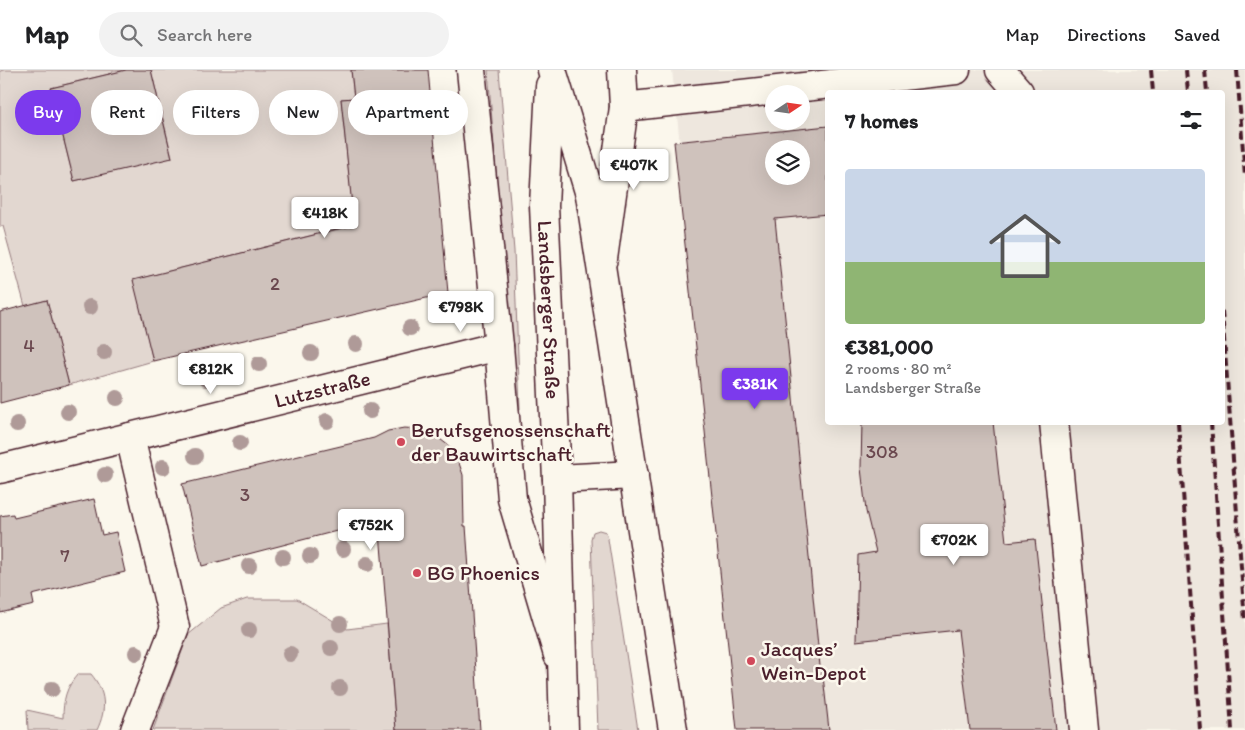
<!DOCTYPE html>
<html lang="en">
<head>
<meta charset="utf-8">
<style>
  body { margin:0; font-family:Itim,sans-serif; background:#f2f2f2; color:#202124; height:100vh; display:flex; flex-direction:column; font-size:19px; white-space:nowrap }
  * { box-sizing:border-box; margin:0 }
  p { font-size:16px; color:#757577 }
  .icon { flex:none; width:28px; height:28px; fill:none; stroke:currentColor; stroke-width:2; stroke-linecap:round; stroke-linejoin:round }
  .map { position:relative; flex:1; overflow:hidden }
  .drawer { position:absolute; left:825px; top:20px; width:400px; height:335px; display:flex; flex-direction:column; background:#fff; border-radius:5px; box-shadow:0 5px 20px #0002 }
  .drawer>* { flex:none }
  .top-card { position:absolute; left:15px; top:20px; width:475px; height:45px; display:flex; gap:10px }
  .needle { width:32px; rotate:77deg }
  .tools { position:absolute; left:765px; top:15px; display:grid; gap:10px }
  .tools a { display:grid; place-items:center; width:45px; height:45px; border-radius:50%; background:#fff; box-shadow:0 5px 20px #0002; font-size:25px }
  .price { position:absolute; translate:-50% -42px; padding:0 11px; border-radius:5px; background:#fff; color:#222; font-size:16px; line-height:32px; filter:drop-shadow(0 1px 2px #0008) }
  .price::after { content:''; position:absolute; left:50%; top:30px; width:15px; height:11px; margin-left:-8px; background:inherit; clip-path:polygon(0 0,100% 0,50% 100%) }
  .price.on { background:#7c3aed; color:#fff }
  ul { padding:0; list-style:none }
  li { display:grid; align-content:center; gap:10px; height:265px; padding:0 20px }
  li+li { border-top:1px solid #e0e0e0 }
  li span { display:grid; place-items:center; height:155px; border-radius:5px; color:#555 }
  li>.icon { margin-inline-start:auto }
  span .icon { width:90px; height:90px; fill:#fffc; stroke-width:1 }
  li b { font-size:21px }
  h2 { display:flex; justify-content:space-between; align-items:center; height:60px; padding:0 20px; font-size:21px }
  .pill { padding:0 18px; border-radius:22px; background:#fff; box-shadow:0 5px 20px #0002; font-size:18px; line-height:45px }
  .pill.on { background:#7c3aed; color:#fff }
  header { display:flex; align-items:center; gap:30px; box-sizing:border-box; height:70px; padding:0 25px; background:#fff; border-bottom:1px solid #e0e0e0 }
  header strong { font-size:24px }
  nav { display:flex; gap:28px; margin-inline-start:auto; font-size:18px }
  .search { width:350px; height:45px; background:#f2f2f2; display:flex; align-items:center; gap:12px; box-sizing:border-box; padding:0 18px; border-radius:28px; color:#757577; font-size:19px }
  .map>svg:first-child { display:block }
</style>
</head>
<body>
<header>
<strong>Map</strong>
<div class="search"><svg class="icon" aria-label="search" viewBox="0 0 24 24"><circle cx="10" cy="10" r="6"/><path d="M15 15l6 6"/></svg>Search here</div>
<nav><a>Map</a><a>Directions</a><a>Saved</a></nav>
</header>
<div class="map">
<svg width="1245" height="660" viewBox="0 0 1245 660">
  <rect width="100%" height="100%" fill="#fbf7ec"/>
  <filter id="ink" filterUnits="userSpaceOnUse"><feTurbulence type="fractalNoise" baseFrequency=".02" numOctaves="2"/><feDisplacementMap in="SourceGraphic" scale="10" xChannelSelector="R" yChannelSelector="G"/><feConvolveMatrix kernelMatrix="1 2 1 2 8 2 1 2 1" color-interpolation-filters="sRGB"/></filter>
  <g filter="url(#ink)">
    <path fill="#eee7de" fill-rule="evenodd" d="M 672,0 L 1245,0 L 1245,660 L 743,660 ZM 828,22 L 1222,22 L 1222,352 L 828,352 ZM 774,24 L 801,24 L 801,51 L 774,51 ZM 774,79 L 801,79 L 801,106 L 774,106 Z"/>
    <g fill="#e2d7d0" stroke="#967b7e">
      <polygon points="4,0 126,0 51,18 74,111 172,87 151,0 351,0 354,28 341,29 353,143 346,151 345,157 134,210 153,291 69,315 47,230 25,236 3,156 0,156 0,1"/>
      <polygon points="488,0 499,0 514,181 520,339 515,339"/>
      <polygon points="599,460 606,462 608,469 638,660 598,660 591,469 593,462"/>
      <polygon points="247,529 297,529 347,559 387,554 396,660 153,660 188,565 221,538"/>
      <path d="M 78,604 L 91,604 C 106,622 107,639 97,660 L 28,660 L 27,640 L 63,648 C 63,630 66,617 78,604 Z"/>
    </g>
    <g fill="#cfc2bc" stroke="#4a1f2b" fill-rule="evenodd">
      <polygon points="126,0 151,0 172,88 74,111 51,18"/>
      <polygon points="351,0 428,0 448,223 153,291 133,210 354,155 341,29 354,28"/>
      <path d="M 828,56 L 828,144 L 775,149 L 821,606 L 823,606 L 829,660 L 737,660 L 674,72 ZM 774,79 L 801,79 L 801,106 L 774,106 Z"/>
      <polygon points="47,230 69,315 0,333 0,242"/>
      <polygon points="862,352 993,352 1006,472 1035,469 1056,660 970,660 958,560 856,571 858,485 876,482 866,441 861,398"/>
      <polygon points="404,358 420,359 436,366 449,376 458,390 463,405 464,456 466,456 480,660 396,660 379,450 202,496 182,414 374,368 388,361"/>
      <polygon points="94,429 102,465 116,462 125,502 32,525 34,535 0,543 0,446 13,444 14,448"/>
    </g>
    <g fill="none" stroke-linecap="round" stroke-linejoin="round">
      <defs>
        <g id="minor">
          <polyline points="471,0 499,276 512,429 558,585"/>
          <polyline points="1000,0 1019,22"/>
          <polyline points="624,37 956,0"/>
          <polyline points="603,189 624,37 622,0"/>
          <polyline points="1054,352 1084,660"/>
          <polyline points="130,367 175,557 135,660"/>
          <path id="s1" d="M 0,399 L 499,276"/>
          <polyline points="557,409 634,405"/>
        </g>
        <g id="major">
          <polyline points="552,0 590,125 673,660"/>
          <path id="s2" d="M 550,16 L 544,136 L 557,409 L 564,660"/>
        </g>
      </defs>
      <use href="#minor" stroke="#4a1f2b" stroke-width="31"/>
      <use href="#major" stroke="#4a1f2b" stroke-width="31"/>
      <use href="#minor" stroke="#fbf7ec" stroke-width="28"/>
      <use href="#major" stroke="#fbf7ec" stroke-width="28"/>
      <g stroke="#4a1f2b" stroke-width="4" stroke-dasharray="8 4" stroke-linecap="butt">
        <polyline points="1151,0 1153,22"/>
        <polyline points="1186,0 1188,22"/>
        <polyline points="1205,0 1207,22"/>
        <polyline points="1237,0 1245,107"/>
        <polyline points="1222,241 1245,551"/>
        <polyline points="1178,352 1200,660"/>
        <polyline points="1211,352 1232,660"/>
      </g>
    </g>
    <g fill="#af9a98">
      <circle cx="90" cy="237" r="8"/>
      <circle cx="410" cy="258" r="8"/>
      <circle cx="356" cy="274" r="8"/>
      <circle cx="104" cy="282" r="8"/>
      <circle cx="311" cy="283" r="8"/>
      <circle cx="259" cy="294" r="8"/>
      <circle cx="206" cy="309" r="8"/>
      <circle cx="117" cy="328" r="8"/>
      <circle cx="370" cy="341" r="8"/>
      <circle cx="68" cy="342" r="8"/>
      <circle cx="327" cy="351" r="8"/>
      <circle cx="17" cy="354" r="8"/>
      <circle cx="240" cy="373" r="8"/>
      <circle cx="195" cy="386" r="8"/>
      <circle cx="163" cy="397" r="8"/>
      <circle cx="105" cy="405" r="8"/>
      <circle cx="343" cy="479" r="8"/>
      <circle cx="310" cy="486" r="8"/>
      <circle cx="283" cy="487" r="8"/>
      <circle cx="367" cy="494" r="8"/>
      <circle cx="249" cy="496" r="8"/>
      <circle cx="340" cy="554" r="8"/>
      <circle cx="249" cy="560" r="8"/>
      <circle cx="331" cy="578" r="8"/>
      <circle cx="136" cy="583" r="8"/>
      <circle cx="290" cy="584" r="8"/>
      <circle cx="340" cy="618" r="8"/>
      <circle cx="52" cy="619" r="8"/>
    </g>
  </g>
  <g fill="#d1495b" stroke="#fbf7ec" stroke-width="2">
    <circle cx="401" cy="372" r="5"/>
    <circle cx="417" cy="503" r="5"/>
    <circle cx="751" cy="591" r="5"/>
  </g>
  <g text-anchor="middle" stroke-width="5" stroke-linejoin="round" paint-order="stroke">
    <g font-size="19" fill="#6b484f">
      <text x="275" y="220">2</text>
      <text x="29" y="282">4</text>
      <text x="882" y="388">308</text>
      <text x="245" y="431">3</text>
      <text x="65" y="492">7</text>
    </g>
    <g font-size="21" fill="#4a1f2b" stroke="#fbf7ec">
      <text dy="7" stroke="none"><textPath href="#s2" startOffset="224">Landsberger Straße</textPath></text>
      <text dy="7" stroke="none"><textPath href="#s1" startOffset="332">Lutzstraße</textPath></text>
    </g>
    <g font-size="21" fill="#4a1f2b" stroke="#fbf7ec" text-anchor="start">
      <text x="411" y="367">Berufsgenossenschaft<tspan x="411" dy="24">der Bauwirtschaft</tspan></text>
      <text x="427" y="510">BG Phoenics</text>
      <text x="761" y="586">Jacques’<tspan x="761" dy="24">Wein-Depot</tspan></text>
    </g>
  </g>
</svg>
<div class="tools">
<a><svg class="needle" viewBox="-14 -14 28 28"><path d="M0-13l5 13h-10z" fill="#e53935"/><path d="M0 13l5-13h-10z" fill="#757577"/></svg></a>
<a><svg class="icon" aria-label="layers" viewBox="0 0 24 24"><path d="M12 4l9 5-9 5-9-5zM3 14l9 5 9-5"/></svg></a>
</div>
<b class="price" style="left:634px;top:121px">€407K</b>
<b class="price" style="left:325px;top:169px">€418K</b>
<b class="price" style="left:461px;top:263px">€798K</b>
<b class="price" style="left:211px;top:325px">€812K</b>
<b class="price on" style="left:755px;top:340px">€381K</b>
<b class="price" style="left:371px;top:481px">€752K</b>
<b class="price" style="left:954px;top:496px">€702K</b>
<div class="top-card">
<a class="pill on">Buy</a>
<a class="pill">Rent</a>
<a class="pill">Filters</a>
<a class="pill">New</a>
<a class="pill">Apartment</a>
</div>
<section class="drawer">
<h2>7 homes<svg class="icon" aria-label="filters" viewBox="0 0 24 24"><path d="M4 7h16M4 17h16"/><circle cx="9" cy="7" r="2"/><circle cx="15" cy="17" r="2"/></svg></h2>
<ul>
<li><span style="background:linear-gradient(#c9d6e8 60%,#8fb573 0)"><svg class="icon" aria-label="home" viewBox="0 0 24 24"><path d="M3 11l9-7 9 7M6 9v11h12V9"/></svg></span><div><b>€381,000</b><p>2 rooms · 80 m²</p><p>Landsberger Straße</p></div></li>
</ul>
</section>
</div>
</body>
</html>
